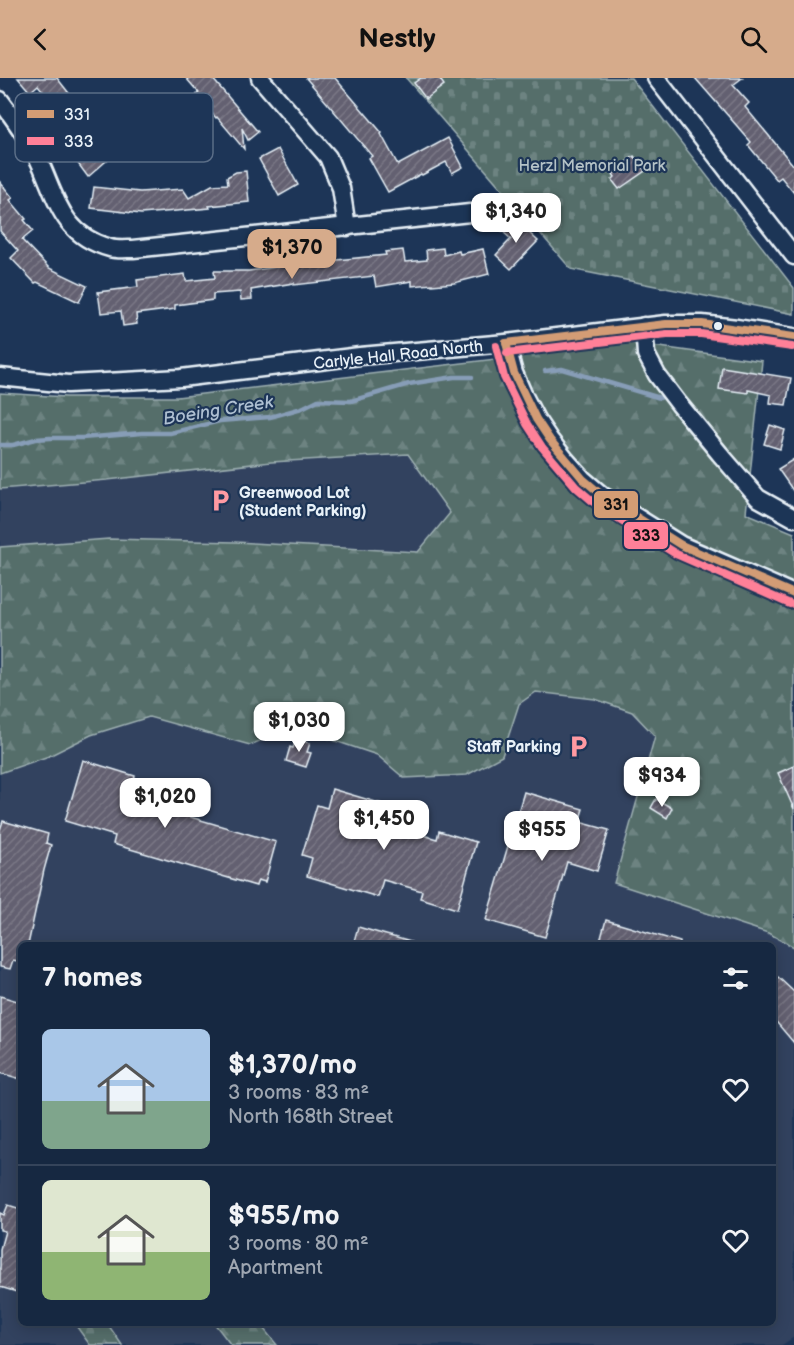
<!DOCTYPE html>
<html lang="en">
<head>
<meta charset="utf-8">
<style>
  body { margin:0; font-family:"Balsamiq Sans",sans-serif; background:#1f3048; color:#f1f3f6; height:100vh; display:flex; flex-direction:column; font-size:22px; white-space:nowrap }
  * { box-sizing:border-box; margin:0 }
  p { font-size:20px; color:#9ea6b1 }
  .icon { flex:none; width:33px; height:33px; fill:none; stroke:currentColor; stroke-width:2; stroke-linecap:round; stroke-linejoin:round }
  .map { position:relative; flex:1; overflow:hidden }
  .side { position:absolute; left:18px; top:864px; width:758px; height:384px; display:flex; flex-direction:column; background:#162841; border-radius:9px; box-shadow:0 3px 15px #0003,0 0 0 2px #35445a }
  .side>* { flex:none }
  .price { position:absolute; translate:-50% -51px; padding:0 14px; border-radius:12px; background:#fff; color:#222; font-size:20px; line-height:39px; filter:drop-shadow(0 2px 3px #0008) }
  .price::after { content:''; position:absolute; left:50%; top:36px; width:18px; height:14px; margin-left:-9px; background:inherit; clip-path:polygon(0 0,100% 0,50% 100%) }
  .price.selected { background:#d6ab8b; color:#111 }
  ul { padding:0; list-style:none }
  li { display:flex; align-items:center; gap:18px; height:150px; padding:0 24px }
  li+li { border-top:2px solid #35445a }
  li span { display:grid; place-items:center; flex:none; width:168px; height:120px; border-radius:9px; color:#555 }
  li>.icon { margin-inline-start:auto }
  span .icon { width:72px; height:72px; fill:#fffc; stroke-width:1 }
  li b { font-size:26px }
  h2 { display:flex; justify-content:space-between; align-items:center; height:72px; padding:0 24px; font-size:26px }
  header { display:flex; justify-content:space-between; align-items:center; height:78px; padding:0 24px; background:#d6ab8b; color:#111; font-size:27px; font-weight:700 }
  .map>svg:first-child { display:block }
</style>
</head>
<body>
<header><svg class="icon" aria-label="back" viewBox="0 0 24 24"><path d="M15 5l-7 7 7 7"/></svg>Nestly<svg class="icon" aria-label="search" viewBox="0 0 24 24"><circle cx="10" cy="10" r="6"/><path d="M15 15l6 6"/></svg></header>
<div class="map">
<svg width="794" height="1267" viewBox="0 0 794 1267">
  <defs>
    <pattern id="forest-firs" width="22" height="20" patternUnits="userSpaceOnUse" patternTransform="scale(1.5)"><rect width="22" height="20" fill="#556e6b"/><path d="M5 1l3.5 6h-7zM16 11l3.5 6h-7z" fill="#6d8381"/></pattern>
    <pattern id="cemetery-stones" width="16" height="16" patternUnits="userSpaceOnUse" patternTransform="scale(1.5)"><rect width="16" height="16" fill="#556e6b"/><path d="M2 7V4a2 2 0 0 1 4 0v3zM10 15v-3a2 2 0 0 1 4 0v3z" fill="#6d8381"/></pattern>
    <pattern id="building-hatch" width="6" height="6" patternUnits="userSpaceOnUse" patternTransform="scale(1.5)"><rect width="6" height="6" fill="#646171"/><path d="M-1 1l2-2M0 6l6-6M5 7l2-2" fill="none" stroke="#7a7886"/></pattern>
  </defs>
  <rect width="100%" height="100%" fill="#1d3557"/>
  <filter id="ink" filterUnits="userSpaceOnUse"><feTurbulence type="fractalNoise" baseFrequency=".0167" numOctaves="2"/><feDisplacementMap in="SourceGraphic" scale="12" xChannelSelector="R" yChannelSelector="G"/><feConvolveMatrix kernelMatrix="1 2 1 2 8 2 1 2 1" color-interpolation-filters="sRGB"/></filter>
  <g filter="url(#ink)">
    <path fill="#32425f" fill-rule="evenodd" d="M 482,282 L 794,535 L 794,1259 L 782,1267 L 0,1267 L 0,315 L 66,319 L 177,319 ZM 21,867 L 772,867 L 772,1245 L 21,1245 Z"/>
    <g fill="url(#forest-firs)" stroke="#9eb0b2" stroke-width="1.5">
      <polygon points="630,265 762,283 746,435 794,455 794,869 768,855 614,805 655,658 632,634 595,621 536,614 519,626 502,678 467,697 404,700 377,677 294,649 250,667 149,639 91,657 49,678 0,695 0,469 109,461 235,464 418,474 450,435 408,376 271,384 107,402 0,411 0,315 66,319 177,319"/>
      <polygon points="74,1245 107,1245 122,1267 90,1267"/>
      <polygon points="214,1245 259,1245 277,1267 231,1267"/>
    </g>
    <polygon fill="url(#cemetery-stones)" stroke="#9eb0b2" stroke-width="1.5" points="406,0 631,0 794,210 794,236 571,191"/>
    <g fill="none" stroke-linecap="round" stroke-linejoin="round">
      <g stroke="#879db7" stroke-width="4.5">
        <polyline points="545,293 562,291 660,320"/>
        <polyline points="0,367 13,367 36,361 50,360 82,360 142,355 170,355 220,343 270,339 302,330 318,322 351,323 409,306 454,299 472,299"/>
      </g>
    </g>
    <g fill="url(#building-hatch)" stroke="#e8f1f8" stroke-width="1.5">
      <polygon points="18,0 57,0 83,33 76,39 86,51 79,57 96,76 105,68 113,77 88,99 68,72 72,69 61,55 55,47 57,46 49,36 57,30 38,7 30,14"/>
      <polygon points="186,0 212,0 258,54 248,62 242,50 244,71 217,39 216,40 211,34 203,41 190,27 198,20 196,17 199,15"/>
      <polygon points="306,0 335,0 382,55 381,56 398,87 448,60 463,89 452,95 446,84 422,97 421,96 388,114 369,80 372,78"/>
      <polygon points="421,0 439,0 444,7 426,21 414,5"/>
      <polygon points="695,0 742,0 733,7 749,25 745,29 794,88 794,115 781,99 777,102 748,67 751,64"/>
      <polygon points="278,71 298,107 279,118 259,81"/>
      <polygon points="634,78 645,93 619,111 612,102 615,99 613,96 620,89"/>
      <polygon points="246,93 249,124 209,128 210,130 141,136 91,130 94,109 140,114 183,111 189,120 212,107 228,106 227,99 236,94"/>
      <polygon points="0,104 13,120 10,122 26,141 24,142 33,153 22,162 49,190 87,208 79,224 37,204 35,205 11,180 18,173 0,153"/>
      <polygon points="513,140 538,163 511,191 496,177 511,161 502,153"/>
      <polygon points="443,170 444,177 459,173 460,176 483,171 489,196 454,205 432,207 432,206 412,208 412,203 376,209 374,198 294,207 294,205 251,212 252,221 241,222 240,214 213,216 213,222 175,227 175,231 136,236 137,246 123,248 121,233 101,235 98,214 138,209 137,202 185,196 186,203 215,200 214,193 249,193 297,186 386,177 385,174 403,172 405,184 427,182 426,172"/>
      <polygon points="722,289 791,300 786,327 770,325 771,317 748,312 748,315 719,311"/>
      <polygon points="770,347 785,352 780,371 764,366"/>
      <polygon points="794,381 794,414 778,391"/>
      <polygon points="296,661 310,665 307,674 311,675 306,689 286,683 290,669 293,670"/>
      <polygon points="83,682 135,698 129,721 276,764 265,804 258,802 256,808 113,766 115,758 65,743"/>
      <polygon points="794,688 794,731 778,695"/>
      <polygon points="332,711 403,732 398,750 437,761 439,753 476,764 457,831 420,820 422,813 383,802 378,819 307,798 312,780 302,777 317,727 327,730"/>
      <polygon points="524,714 583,731 579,744 609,752 597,793 567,784 545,859 486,842"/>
      <polygon points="656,721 672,730 667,740 651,730"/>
      <polygon points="3,743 48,756 46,765 51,767 44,792 28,867 21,867 21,884 13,882 10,891 0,889 0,752"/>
      <polygon points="606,842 680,864 680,867 599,867"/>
      <polygon points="358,849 411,864 411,867 353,867"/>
      <polygon points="778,899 794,914 794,965 772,939 772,905"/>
      <polygon points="0,918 21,924 21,1001 0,995"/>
      <polygon points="8,1127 21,1131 21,1202 17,1214 0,1209 0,1171 5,1153 0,1152 0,1135 4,1137"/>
    </g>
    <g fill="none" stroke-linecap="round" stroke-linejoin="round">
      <defs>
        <g id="minor">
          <polyline points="260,0 328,79 341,110 347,149"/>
          <polyline points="656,0 794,178"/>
          <path d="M 0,22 C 16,43 31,64 42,89 C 58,126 65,158 110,170 C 117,172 126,171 133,171 L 470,135"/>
          <polyline points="644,248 646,276 657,297 679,326 720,376 758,420 794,440"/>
          <polyline points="506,265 514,295 524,318 536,341 550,362 566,382 583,401 603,418 681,467 794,516"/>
          <polyline points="0,299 68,306 181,300 360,278 506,265 666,246 702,246 737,250 794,259"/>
        </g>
      </defs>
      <use href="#minor" stroke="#e8f1f8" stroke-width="21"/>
      <use href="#minor" stroke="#1d3557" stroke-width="16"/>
      <defs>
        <g id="bus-1">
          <polyline points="506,265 514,295 536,341 550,362 583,401 603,418 681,467 794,516"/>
          <polyline points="506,265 666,246 702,246 794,259"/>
        </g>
        <g id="bus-2">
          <polyline points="496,268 504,299 527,346 542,369 576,409 597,427 676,476 790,526"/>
          <polyline points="507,275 667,256 701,256 792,269"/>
        </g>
      </defs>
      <use href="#bus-1" stroke="#1d3557" stroke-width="12"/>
      <use href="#bus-2" stroke="#1d3557" stroke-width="12"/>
      <use href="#bus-1" stroke="#d39c74" stroke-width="8"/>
      <use href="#bus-2" stroke="#ff8098" stroke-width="8"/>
    </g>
  </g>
  <defs>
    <symbol id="parking-bare" viewBox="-9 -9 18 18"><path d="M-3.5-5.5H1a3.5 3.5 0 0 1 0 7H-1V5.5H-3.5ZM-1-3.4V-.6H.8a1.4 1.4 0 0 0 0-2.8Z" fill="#ff9aa2" stroke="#1d3557" stroke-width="2.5" paint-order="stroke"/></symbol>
  </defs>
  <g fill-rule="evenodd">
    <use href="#parking-bare" x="204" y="406" width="33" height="33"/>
    <use href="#parking-bare" x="562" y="652" width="33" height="33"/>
  </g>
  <circle fill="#e8f1f8" stroke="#1d3557" stroke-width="2" cx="718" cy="248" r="5"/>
  <g text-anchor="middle" stroke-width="4.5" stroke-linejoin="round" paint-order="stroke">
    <g font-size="16" fill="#b5c3c7" stroke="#1d3557">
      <text x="592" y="93">Herzl Memorial Park</text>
    </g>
    <g font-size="16" fill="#e8f1f8" stroke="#1d3557">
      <text transform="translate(398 276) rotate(-6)" y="6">Carlyle Hall Road North</text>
    </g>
    <g font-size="16" font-weight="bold" fill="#e8f1f8" stroke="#1d3557" text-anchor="start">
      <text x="239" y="420">Greenwood Lot<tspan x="239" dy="18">(Student Parking)</tspan></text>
      <text x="561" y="674" text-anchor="end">Staff Parking</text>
    </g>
    <g font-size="18" font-style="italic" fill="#afc0d2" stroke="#1d3557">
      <text transform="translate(218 332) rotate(-9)" y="6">Boeing Creek</text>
    </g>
  </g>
  <rect x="15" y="15" width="198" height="69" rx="9" fill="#1d3557" stroke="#5a6d87" stroke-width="1.5"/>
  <rect x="27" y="32" width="27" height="8" fill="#d39c74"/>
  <rect x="27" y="59" width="27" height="8" fill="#ff8098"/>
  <g font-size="16" fill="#e8f1f8">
    <text x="64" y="42">331</text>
    <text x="64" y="69">333</text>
  </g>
  <g stroke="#1d3557" stroke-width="2">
    <rect x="593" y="412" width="46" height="29" rx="6" fill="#d39c74"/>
    <rect x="623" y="443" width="46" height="29" rx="6" fill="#ff8098"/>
  </g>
  <g font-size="16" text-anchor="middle" font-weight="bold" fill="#111">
    <text x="616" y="432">331</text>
    <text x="646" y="463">333</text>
  </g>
</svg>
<b class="price" style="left:516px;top:166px">$1,340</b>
<b class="price selected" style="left:292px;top:202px">$1,370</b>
<b class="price" style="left:299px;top:675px">$1,030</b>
<b class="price" style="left:662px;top:730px">$934</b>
<b class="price" style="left:165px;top:751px">$1,020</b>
<b class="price" style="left:384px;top:773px">$1,450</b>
<b class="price" style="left:542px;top:784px">$955</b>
<section class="side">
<h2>7 homes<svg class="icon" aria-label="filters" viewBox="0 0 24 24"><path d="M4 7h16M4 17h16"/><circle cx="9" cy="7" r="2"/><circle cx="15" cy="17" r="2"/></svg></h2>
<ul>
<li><span style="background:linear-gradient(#a9c7e8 60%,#7fa58c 0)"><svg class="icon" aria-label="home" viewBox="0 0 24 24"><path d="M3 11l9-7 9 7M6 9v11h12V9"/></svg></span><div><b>$1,370/mo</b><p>3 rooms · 83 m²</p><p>North 168th Street</p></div><svg class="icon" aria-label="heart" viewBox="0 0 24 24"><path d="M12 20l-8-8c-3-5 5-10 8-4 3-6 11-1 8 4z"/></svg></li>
<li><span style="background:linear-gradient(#dfe7d0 60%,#8fb573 0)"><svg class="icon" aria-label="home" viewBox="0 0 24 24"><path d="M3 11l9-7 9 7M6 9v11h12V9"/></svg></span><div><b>$955/mo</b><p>3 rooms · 80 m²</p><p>Apartment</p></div><svg class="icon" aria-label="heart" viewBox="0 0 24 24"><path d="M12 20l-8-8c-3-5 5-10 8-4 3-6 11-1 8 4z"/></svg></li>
</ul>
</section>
</div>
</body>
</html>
